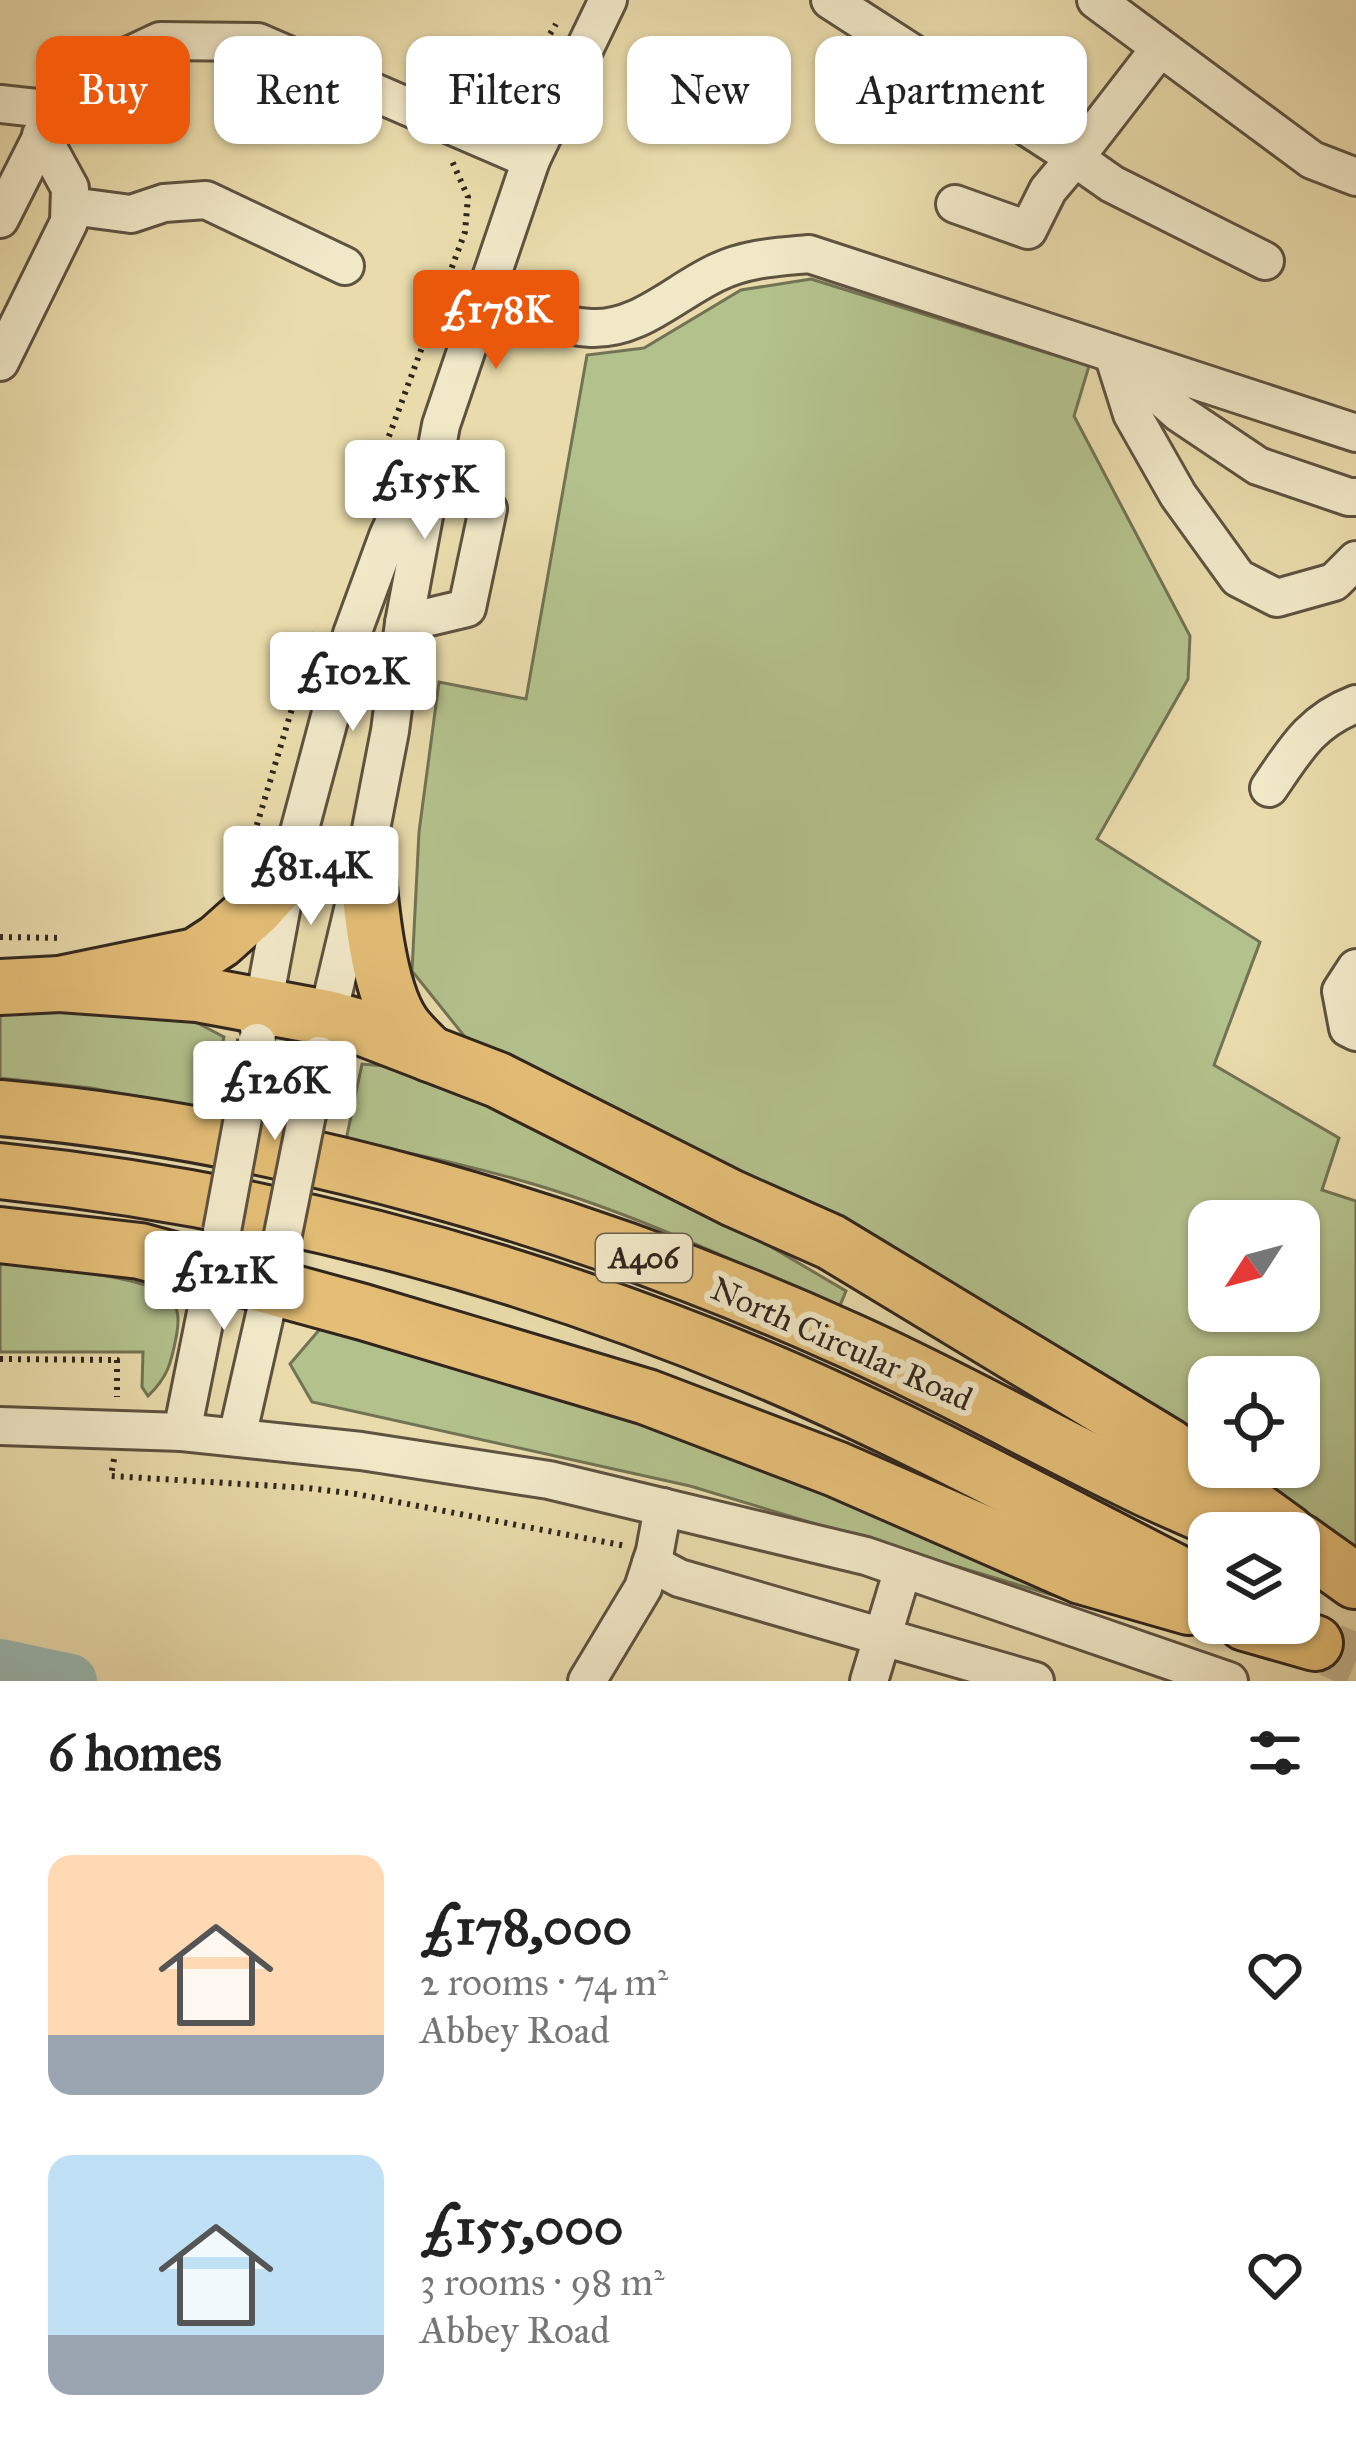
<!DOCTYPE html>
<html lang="en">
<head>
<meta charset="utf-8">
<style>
  body { margin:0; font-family:"IM FELL Great Primer",serif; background:#f2f2f2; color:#222; height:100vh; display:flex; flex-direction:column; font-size:45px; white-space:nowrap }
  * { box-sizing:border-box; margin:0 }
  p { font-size:39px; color:#767676 }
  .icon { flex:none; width:66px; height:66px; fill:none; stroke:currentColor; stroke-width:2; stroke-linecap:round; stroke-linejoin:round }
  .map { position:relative; height:1681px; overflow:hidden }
  .side { display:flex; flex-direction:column; background:#fff; flex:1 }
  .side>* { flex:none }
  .hud { position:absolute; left:36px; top:36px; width:1284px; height:108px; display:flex; gap:24px }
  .needle { width:78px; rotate:234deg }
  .fabs { position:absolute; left:1188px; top:1200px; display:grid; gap:24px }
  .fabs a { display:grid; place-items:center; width:132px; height:132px; border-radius:24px; background:#fff; box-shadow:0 3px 9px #0004; font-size:60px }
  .price { position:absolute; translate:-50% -102px; padding:0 27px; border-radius:12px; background:#fff; color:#222; font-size:39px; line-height:78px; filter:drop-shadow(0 3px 6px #0008) }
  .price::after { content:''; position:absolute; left:50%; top:72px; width:36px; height:27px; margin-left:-18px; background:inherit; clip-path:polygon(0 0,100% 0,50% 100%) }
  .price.current { background:#ea580c; color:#fff }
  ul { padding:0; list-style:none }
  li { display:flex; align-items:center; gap:36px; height:300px; padding:0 48px }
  li span { display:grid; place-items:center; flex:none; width:336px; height:240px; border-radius:24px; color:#555 }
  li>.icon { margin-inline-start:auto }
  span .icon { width:144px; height:144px; fill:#fffc; stroke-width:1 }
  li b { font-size:51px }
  h2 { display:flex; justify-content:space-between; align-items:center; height:144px; padding:0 48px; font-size:51px }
  .tag { padding:0 42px; border-radius:24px; background:#fff; box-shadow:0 3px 9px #0004; font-size:42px; line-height:108px }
  .tag.current { background:#ea580c; color:#fff }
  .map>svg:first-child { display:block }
</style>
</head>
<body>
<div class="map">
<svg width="1356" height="1681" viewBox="0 0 1356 1681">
  <rect width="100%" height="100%" fill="#e9dbab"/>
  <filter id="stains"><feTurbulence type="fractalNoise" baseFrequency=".00167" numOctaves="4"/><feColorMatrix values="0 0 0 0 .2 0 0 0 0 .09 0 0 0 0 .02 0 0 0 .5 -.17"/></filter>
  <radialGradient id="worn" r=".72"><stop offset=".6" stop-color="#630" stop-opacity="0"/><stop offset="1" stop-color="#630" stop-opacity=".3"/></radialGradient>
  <g fill="#b3c18c" stroke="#727354" stroke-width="3" fill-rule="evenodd">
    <path d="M 811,279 L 1089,366 L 1074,416 L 1190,636 L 1188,679 L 1097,839 L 1260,942 L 1214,1065 L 1339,1138 L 1322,1190 L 1356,1201 L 1356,1577 L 1299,1541 L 498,1078 L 412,971 L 419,832 L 439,682 L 526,699 L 587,355 L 644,348 L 741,290 ZM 1209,1221 L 1299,1221 L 1299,1311 L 1209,1311 ZM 1209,1377 L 1299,1377 L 1299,1467 L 1209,1467 Z"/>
    <polygon points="65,1007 186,1017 224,1037 208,1110 91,1088 0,1078 0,1009"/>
    <path d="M 362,1064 L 408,1068 L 489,1099 L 724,1219 L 846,1291 L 839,1308 C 750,1268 661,1226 568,1195 C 496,1171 421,1155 346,1140 Z"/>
    <path d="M 0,1263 C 34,1266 144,1276 166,1295 C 181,1307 179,1322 176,1338 C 171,1364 167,1378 148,1396 L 142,1387 L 143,1352 L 0,1352 Z"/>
    <polygon points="320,1329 710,1437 890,1509 1065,1599 690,1486 312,1402 290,1364"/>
  </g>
  <polygon fill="#e9dbab" points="1356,1633 1356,1681 1336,1681 1351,1637"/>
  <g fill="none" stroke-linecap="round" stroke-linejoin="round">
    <polyline stroke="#9ab9b2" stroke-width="54" points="0,1666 70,1681"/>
    <polyline stroke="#c4b78f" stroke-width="54" stroke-dasharray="54 27" stroke-linecap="butt" points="1331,1650 1356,1661"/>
    <defs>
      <g id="minor">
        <polyline points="830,0 1075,158 1048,190 1028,230 955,204"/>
        <polyline points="1096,0 1312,160 1356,177"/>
        <polyline points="1160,48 1075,158 1112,184 1265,261"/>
        <polyline points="0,104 55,110"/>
        <polyline points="71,206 131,214 164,203 206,200 345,266"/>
        <polyline points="0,219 55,110 83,77 160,41 258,42 531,160"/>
        <path d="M 483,297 C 518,309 553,326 591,328 C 640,330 676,291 718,272 C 748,258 777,257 809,254 L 1356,433"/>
        <polyline points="1113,354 1132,414 1178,495 1238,578 1277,598 1334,582 1356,560"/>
        <polyline points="0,362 69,222 70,188 41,135"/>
        <polyline points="1125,365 1179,413 1258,466 1349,497 1356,497"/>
        <polyline points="404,623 467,608 488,509 462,481 421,465"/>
        <path d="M 1269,788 C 1295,750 1311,721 1356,704"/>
        <polyline points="1356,968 1341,991 1348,1028 1356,1032"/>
        <polyline points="259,1028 288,873 352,634 388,536 418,471"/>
        <polyline points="322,1040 366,855 390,731 404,623 441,425 531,160 608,0"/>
        <polyline points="0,1426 182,1432 361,1451 549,1480 866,1556 1229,1681"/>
        <polyline points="182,1432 218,1253"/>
        <polyline points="237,1437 276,1266"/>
        <polyline points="651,1563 679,1578 1035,1681"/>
        <polyline points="587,1681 643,1588 655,1551 663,1507"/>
        <polyline points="869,1681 903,1569"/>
      </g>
      <g id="highway">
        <path d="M 366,855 C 370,900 377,988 403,1025 C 411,1036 421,1045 430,1054"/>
        <polyline points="60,984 197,994 327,1018 363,1028 498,1080 732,1198 831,1242 1168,1446 1288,1533"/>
        <polyline points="0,987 60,984 196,956 219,941 255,909 288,873"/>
        <path d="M 0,1108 C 286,1134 585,1221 846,1339 C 948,1384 1046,1441 1147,1489 C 1179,1504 1213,1518 1246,1533"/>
        <path d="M 0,1171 C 259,1198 513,1265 753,1365 C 909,1430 1058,1513 1209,1589"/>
        <polyline points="0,1235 140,1251 363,1312 647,1397 836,1469 1081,1576 1189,1607"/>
        <polyline points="1299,1541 1355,1581"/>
        <polyline points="1245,1623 1315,1643"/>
      </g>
    </defs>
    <use href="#minor" stroke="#5e5240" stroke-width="42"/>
    <use href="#highway" stroke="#30251d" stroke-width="60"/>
    <g stroke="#30251d" stroke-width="6" stroke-dasharray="3 6" stroke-linecap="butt">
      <path d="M 488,83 C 520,73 540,52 556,24"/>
      <polyline points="370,487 465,232 468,197 452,161"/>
      <polyline points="249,851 316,629"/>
      <polyline points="0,937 62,938"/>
      <polyline points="0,1359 117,1360 117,1397"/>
      <polyline points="114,1459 111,1476 308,1488 356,1494 626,1546"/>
    </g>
    <use href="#minor" stroke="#f1e8c8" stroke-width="36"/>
    <use href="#highway" stroke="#e4be76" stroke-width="54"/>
    <defs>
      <g id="minor-bridge">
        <polyline points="222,1231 257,1042"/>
        <polyline points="281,1244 319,1055"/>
      </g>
    </defs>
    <use href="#minor-bridge" stroke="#5e5240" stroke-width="42" stroke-linecap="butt"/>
    <use href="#minor-bridge" stroke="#f1e8c8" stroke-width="36"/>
  </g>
  <g text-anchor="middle" stroke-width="12" stroke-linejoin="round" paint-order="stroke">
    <rect fill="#f1e8c8" stroke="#6a6050" stroke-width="3" x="596" y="1234" width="96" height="48" rx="9"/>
    <g font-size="30" font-weight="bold" fill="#30251d">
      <text x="644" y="1268">A406</text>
    </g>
    <g font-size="33" fill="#30251d" stroke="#f1e8c8">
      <text transform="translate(842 1343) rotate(24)" y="12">North Circular Road</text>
    </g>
  </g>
  <rect width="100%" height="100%" filter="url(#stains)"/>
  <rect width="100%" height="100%" fill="url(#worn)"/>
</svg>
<div class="fabs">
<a><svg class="needle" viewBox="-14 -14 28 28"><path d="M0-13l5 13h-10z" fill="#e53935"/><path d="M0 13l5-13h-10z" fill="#767676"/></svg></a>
<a><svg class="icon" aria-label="locate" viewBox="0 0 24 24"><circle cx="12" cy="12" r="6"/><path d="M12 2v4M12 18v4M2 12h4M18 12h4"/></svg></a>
<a><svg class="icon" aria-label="layers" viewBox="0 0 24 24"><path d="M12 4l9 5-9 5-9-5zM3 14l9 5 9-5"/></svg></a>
</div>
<b class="price current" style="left:496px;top:372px">£178K</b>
<b class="price" style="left:425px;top:542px">£155K</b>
<b class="price" style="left:353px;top:734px">£102K</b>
<b class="price" style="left:311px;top:928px">£81.4K</b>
<b class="price" style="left:275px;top:1143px">£126K</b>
<b class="price" style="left:224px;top:1333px">£121K</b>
<div class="hud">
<a class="tag current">Buy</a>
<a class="tag">Rent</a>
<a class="tag">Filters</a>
<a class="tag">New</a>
<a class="tag">Apartment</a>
</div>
</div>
<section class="side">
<h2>6 homes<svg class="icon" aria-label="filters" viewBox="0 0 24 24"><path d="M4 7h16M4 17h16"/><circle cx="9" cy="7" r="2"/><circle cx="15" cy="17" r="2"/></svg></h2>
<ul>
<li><span style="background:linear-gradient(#ffd9b3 75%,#9aa5b1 0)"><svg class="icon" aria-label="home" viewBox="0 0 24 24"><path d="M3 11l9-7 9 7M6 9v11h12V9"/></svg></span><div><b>£178,000</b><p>2 rooms · 74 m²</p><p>Abbey Road</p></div><svg class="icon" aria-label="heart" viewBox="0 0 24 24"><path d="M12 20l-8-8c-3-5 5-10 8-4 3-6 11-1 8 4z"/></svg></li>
<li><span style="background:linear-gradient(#bfe0f5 75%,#9aa5b1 0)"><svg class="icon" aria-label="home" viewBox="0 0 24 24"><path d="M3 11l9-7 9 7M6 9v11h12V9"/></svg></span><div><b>£155,000</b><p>3 rooms · 98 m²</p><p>Abbey Road</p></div><svg class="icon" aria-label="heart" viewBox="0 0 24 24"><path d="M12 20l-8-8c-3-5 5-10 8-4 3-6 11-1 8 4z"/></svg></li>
</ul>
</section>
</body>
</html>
